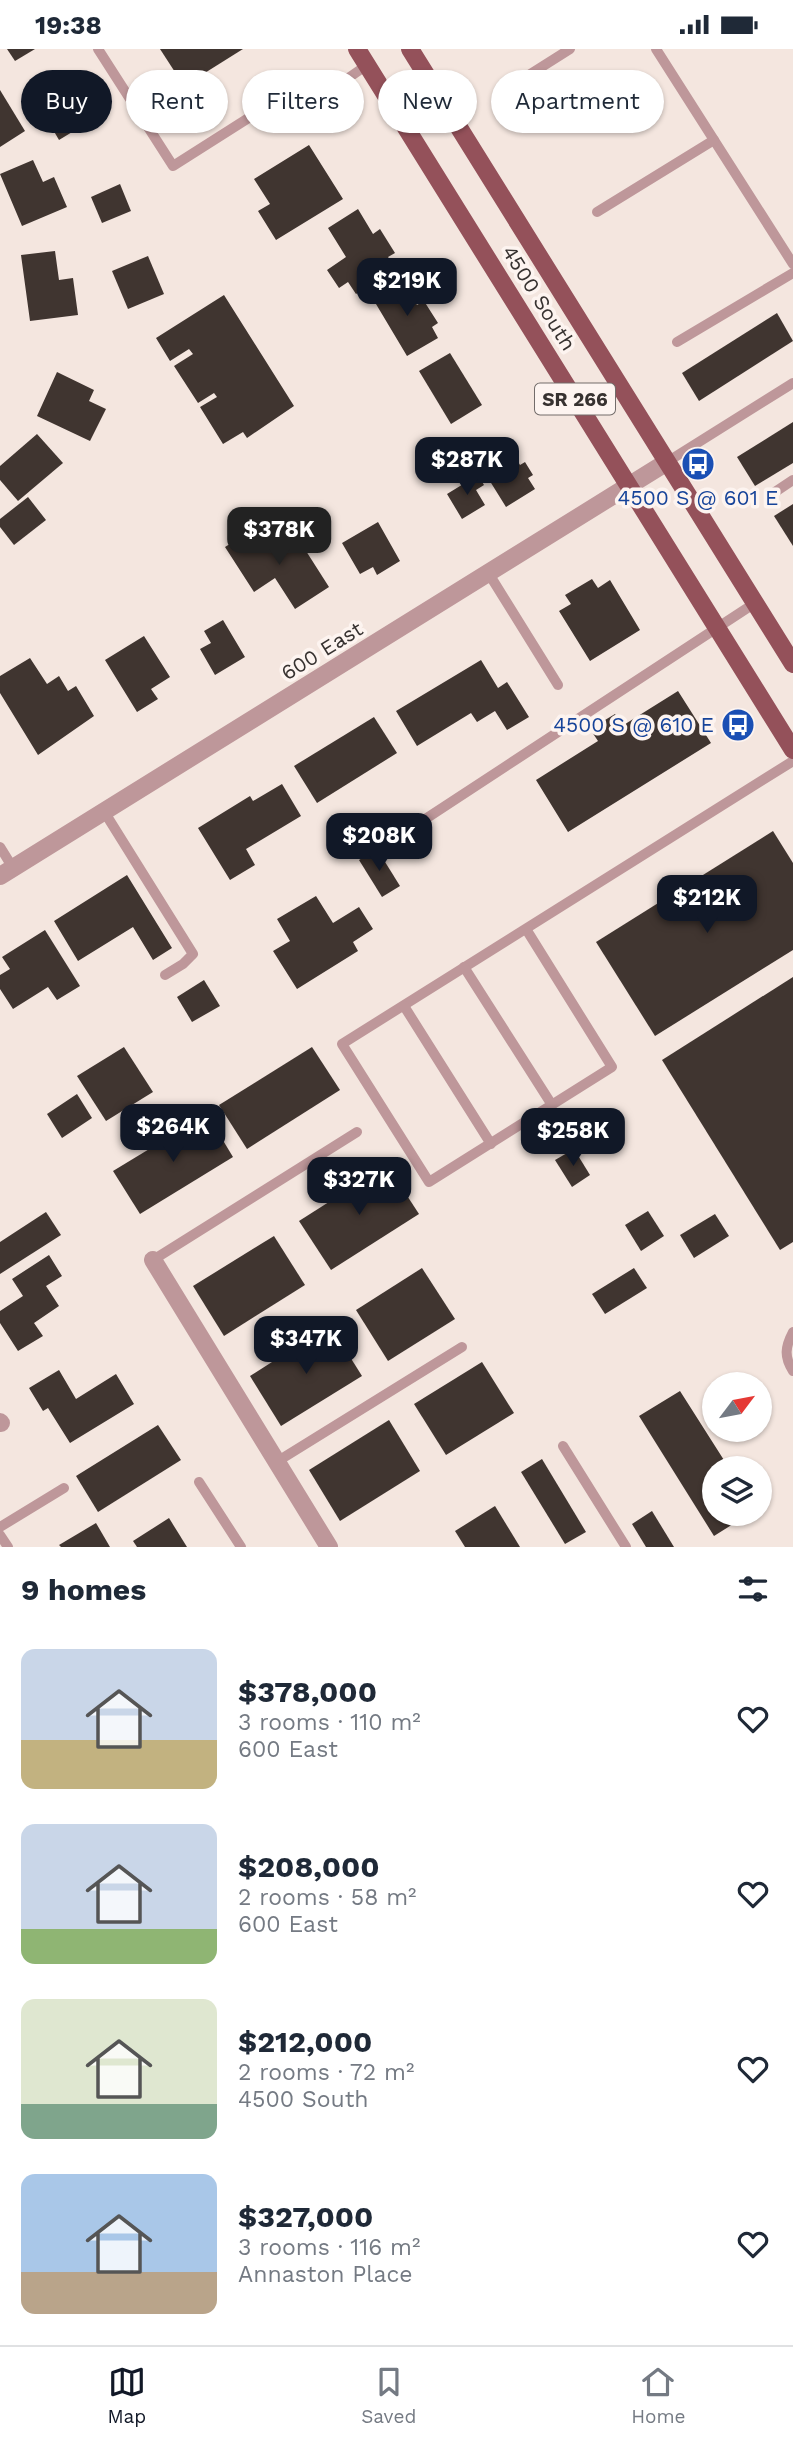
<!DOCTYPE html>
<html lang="en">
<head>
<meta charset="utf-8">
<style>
  body { margin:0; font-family:"Work Sans",sans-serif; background:#f6f6f7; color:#1f2937; height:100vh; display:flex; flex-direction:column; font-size:26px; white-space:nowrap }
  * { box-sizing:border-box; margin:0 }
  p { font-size:23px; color:#747a83 }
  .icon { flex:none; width:38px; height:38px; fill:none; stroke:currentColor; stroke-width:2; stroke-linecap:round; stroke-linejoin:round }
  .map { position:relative; height:1498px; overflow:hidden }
  .panel { display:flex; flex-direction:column; background:#fff; flex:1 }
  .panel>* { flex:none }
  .hud { position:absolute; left:21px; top:21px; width:752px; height:63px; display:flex; gap:14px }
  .needle { width:46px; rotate:58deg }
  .fabs { position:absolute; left:702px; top:1323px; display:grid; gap:14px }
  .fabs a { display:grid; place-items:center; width:70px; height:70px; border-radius:50%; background:#fff; box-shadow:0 2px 5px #0004; font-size:35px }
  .price { position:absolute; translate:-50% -60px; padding:0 16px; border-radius:14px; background:#111827; color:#fff; font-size:23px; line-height:46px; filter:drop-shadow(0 2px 4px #0008) }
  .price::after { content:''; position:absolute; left:50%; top:42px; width:21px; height:16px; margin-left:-10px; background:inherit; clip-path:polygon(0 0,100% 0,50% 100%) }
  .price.active { background:#222; color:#fff }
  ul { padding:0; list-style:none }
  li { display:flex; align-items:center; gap:21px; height:175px; padding:0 21px }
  li span { display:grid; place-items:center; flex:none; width:196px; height:140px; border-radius:14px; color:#555 }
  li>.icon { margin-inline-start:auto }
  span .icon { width:84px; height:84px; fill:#fffc; stroke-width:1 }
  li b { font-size:30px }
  h2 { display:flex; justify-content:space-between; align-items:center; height:84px; padding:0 21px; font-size:30px }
  .chip { padding:0 24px; border-radius:32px; background:#fff; box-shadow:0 2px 5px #0004; font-size:24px; line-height:63px }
  .chip.active { background:#111827; color:#fff }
  .status { display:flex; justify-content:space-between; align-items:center; height:49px; padding:0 35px; background:#fff; direction:ltr }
  .status svg { height:19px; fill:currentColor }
  .tabs { display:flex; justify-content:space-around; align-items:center; height:98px; border-top:2px solid #e0e1e3; background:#fff; font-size:19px; color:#747a83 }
  .tabs a { display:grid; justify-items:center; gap:4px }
  .tabs .active { color:#111827 }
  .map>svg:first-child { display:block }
</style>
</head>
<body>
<div class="status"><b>19:38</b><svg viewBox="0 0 49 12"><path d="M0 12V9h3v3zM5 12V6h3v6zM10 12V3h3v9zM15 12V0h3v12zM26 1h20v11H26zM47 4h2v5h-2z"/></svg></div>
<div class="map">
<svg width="793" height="1498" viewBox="0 0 793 1498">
  <rect width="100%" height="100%" fill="#f4e6df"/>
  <g fill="#403530">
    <polygon points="7,0 35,0 15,12"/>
    <polygon points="160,0 243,0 184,37"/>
    <polygon points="66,39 87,74 59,91 38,55"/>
    <polygon points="0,41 25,82 0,98"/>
    <polygon points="309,96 343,150 276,191 258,162 270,155 254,130"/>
    <polygon points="33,111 43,133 54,128 67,158 22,177 0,125"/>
    <polygon points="120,135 131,162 102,174 91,148"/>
    <polygon points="358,160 373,185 380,180 395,204 388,208 396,219 356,245 348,233 339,239 327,221 346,208 328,179"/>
    <polygon points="55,202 59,231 73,229 78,266 30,272 21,206"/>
    <polygon points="148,207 164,245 128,260 112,222"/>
    <polygon points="403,232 417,256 424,252 438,274 432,278 438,289 407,307 373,250"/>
    <polygon points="224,246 294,357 247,389 243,383 223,395 200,358 217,348 214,344 198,354 174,317 193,305 189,300 170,312 156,289"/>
    <polygon points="777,264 793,292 699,352 682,324"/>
    <polygon points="450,304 482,356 451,375 419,322"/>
    <polygon points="57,323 94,341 89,352 106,360 90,392 37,367"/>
    <polygon points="793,373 793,414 755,437 737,408"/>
    <polygon points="37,385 63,414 18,452 0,431 0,417"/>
    <polygon points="512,403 520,416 525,413 533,426 528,429 535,440 506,458 483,421"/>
    <polygon points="478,426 484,436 476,441 485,456 462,470 447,445"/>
    <polygon points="28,448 46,471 14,496 0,478 0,470"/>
    <polygon points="793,455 793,497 774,467"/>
    <polygon points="378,473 400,512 377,526 373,518 360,525 342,494"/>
    <polygon points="292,480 329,538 295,560 275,529 254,543 225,498 249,483 260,500"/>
    <polygon points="592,530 598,539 610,531 640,581 590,612 559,562 571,555 565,546"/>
    <polygon points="223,571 245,608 215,626 200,600 211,594 204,582"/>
    <polygon points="144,587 170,628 151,640 158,650 137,663 105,611"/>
    <polygon points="30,609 47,635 59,627 68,642 76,637 94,667 38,706 0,644 0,627"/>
    <polygon points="481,611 498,639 507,633 529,668 507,681 495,662 477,673 471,664 417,697 396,662"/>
    <polygon points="678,642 711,694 568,783 536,731 598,692 590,680 615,665 622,677"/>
    <polygon points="374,668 397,704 317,754 294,717"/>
    <polygon points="282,735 301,767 246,800 255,816 230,831 198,779 250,747 253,752"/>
    <polygon points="773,782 793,814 793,901 655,987 596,893"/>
    <polygon points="377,800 400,837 382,848 359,811"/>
    <polygon points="127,826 172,899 153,911 133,878 78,912 54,872"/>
    <polygon points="316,847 333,874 359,858 373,880 353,893 358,902 297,940 273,902 290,892 277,870"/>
    <polygon points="45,881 80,937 57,951 48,938 13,960 0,940 0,926 10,920 2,908"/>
    <polygon points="793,928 793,1193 780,1201 662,1011"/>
    <polygon points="204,931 220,957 192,973 177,948"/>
    <polygon points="124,998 153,1043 106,1072 77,1027"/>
    <polygon points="312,998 340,1041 247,1100 219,1056"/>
    <polygon points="77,1045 92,1069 62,1089 47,1065"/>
    <polygon points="207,1065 233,1108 140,1165 113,1122"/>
    <polygon points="574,1100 590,1126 572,1138 555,1111"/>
    <polygon points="387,1116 419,1165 331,1221 299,1172"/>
    <polygon points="648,1162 664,1187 641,1202 625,1176"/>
    <polygon points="46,1163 61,1186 0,1225 0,1193"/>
    <polygon points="715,1165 729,1187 694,1209 680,1186"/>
    <polygon points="274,1187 305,1236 224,1287 193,1237"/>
    <polygon points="49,1206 62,1227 46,1237 59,1257 34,1274 43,1287 18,1302 0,1274 0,1262 23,1247 12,1230"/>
    <polygon points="422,1219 455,1270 388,1312 356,1261"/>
    <polygon points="634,1219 647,1239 605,1265 592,1245"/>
    <polygon points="330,1276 362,1327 281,1377 250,1327"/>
    <polygon points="482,1313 514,1364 446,1406 414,1355"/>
    <polygon points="59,1321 76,1350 116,1325 134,1355 70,1394 48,1359 43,1362 29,1339"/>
    <polygon points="680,1342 729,1419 714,1419 714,1465 749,1465 714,1487 639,1367"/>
    <polygon points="389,1371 420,1422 340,1472 309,1421"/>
    <polygon points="158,1376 181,1411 98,1463 76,1427"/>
    <polygon points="542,1410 586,1483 565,1495 521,1423"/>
    <polygon points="495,1457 520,1498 465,1498 455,1482"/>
    <polygon points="652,1462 674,1498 646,1498 632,1475"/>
    <polygon points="169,1469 187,1498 137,1498 133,1492"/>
    <polygon points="96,1474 110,1498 61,1498 59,1496"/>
  </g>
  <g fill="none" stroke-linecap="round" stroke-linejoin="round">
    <g stroke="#be979a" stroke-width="10">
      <polyline points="98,0 173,117 269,56 302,55 331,41 367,16"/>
      <polyline points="656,0 793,215"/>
      <polyline points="521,31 570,0"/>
      <polyline points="597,163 714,91"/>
      <polyline points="677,293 793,224"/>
      <polyline points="667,413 793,334"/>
      <polyline points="775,443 793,431"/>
      <polyline points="489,525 558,636"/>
      <polyline points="105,764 193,905 183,915 165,926"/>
      <polyline points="404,784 755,554"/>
      <polyline points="0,798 13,819"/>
      <polyline points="526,880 612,1018 429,1133 342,995 793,712"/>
      <polyline points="464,918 552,1056"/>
      <polyline points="404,957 491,1095"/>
      <polyline points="153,1211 357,1083"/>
      <path d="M 793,1283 C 785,1298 784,1308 793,1322"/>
      <polyline points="563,1397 626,1498"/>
      <polyline points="278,1412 462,1298"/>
      <polyline points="199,1433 241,1498"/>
      <polyline points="0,1478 64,1439"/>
      <polyline points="0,1486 8,1498"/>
    </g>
    <g stroke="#be979a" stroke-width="18">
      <polyline points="0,827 667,413"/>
      <polyline points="153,1211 329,1498"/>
      <polyline points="0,1373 1,1374"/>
    </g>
    <g stroke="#94515a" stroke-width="18">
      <polyline points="357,0 793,701"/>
      <polyline points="410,0 793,615"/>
    </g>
  </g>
  <defs>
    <symbol id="bus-disc" viewBox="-11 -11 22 22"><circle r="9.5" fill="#1a4fb4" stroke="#fdf4f0"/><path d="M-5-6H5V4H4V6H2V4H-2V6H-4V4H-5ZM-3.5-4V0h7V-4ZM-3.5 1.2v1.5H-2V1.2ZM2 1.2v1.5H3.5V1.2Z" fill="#fff"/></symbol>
  </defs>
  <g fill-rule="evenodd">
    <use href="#bus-disc" x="679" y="396" width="38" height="38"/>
    <use href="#bus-disc" x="719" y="657" width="38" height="38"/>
  </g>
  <g text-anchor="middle" stroke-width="7" stroke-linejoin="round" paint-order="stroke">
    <rect fill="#fdf4f0" stroke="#726c6a" stroke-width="2" x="535" y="334.5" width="80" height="31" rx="5"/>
    <g font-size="19" font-weight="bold" fill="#373230">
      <text x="575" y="357">SR 266</text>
    </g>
    <g font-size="21" fill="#373230" stroke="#fdf4f0">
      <text transform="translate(539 249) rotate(58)" y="7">4500 South</text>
      <text transform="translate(322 602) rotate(-32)" y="7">600 East</text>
    </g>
    <g font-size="21" fill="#164399" stroke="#fdf4f0">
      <text x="698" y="456">4500 S @ 601 E</text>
      <text x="714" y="683" text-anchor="end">4500 S @ 610 E</text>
    </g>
  </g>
</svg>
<div class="fabs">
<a><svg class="needle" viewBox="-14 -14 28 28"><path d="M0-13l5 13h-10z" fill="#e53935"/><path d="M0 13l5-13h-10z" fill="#747a83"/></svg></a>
<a><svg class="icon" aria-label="layers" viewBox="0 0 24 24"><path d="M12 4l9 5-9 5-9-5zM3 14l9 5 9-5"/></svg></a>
</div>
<b class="price" style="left:407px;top:269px">$219K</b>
<b class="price" style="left:467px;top:448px">$287K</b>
<b class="price active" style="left:279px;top:518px">$378K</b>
<b class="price" style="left:379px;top:824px">$208K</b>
<b class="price" style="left:707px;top:886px">$212K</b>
<b class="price" style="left:173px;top:1115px">$264K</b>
<b class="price" style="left:573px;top:1119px">$258K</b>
<b class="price" style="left:359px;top:1168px">$327K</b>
<b class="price" style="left:306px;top:1327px">$347K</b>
<div class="hud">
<a class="chip active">Buy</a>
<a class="chip">Rent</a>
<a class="chip">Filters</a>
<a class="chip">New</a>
<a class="chip">Apartment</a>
</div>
</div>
<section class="panel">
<h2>9 homes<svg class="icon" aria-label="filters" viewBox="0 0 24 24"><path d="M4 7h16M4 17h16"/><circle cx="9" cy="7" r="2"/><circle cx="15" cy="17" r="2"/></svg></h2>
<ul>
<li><span style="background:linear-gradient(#c9d6e8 65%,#c2b280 0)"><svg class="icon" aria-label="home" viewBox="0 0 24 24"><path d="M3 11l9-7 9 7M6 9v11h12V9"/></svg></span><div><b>$378,000</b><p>3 rooms · 110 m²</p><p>600 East</p></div><svg class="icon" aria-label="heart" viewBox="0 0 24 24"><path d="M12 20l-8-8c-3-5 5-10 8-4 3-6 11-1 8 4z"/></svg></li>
<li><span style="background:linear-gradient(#c9d6e8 75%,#8fb573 0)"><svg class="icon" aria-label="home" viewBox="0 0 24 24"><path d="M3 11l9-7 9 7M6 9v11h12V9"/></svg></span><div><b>$208,000</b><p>2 rooms · 58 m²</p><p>600 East</p></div><svg class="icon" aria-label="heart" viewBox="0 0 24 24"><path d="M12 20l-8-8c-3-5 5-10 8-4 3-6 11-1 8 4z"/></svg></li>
<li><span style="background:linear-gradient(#dfe7d0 75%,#7fa58c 0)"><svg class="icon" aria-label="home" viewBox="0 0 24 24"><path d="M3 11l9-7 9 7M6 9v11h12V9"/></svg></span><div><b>$212,000</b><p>2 rooms · 72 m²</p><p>4500 South</p></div><svg class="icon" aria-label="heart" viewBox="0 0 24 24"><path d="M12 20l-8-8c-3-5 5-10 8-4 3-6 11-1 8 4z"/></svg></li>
<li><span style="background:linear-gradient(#a9c7e8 70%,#b9a48a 0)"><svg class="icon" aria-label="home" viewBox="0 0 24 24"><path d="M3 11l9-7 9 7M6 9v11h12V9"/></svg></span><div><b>$327,000</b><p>3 rooms · 116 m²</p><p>Annaston Place</p></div><svg class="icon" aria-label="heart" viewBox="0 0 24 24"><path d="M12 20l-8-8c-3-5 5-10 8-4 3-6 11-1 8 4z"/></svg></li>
</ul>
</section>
<nav class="tabs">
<a class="active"><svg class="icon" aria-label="map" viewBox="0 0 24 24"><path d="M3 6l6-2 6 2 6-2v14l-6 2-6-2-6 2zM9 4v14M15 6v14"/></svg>Map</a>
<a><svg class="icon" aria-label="saved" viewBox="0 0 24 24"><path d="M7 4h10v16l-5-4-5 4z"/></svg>Saved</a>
<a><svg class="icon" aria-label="home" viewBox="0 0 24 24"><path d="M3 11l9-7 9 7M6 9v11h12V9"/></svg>Home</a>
</nav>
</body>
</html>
